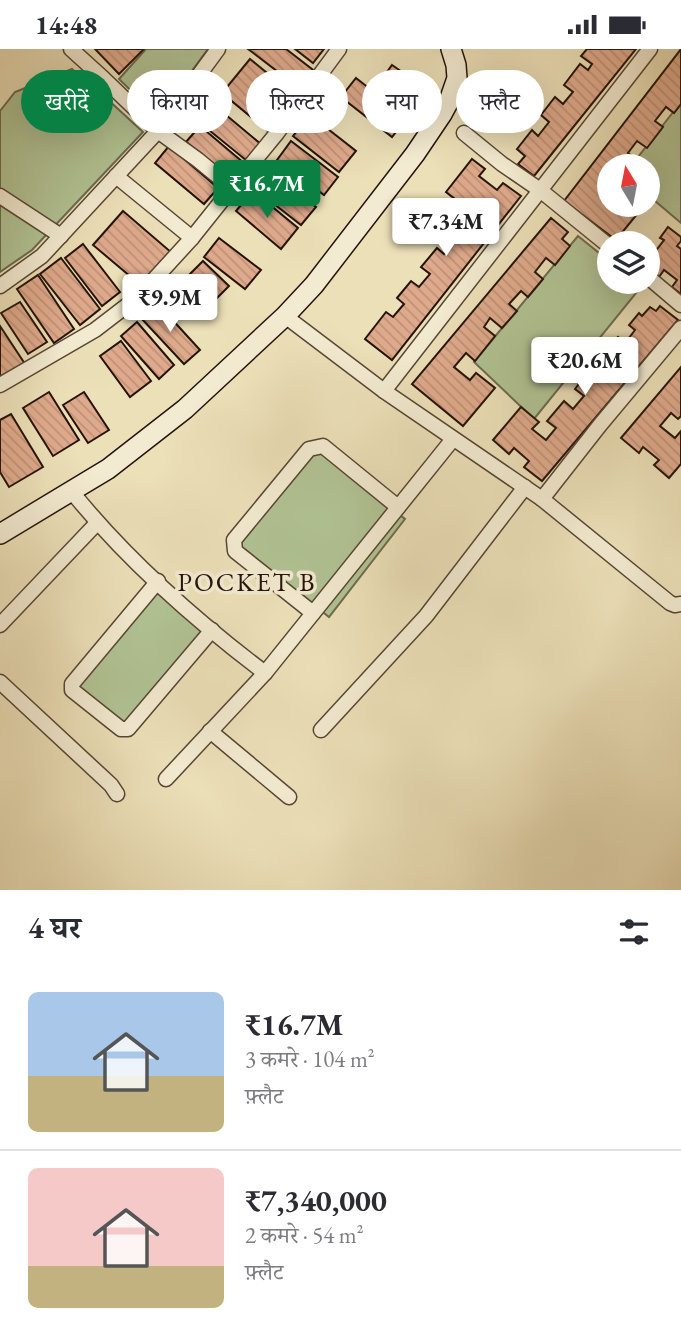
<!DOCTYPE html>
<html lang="hi">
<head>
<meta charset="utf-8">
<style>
  body { margin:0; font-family:"EB Garamond","Noto Serif Devanagari",serif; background:#f7f7f7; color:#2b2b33; height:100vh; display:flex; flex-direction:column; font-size:26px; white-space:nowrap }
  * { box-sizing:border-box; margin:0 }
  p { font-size:23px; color:#7c7c81 }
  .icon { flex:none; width:38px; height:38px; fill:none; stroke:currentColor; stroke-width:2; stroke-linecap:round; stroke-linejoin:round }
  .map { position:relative; height:841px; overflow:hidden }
  .side { display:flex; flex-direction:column; background:#fff; flex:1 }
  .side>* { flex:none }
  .top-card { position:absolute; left:21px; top:21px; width:640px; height:63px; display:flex; gap:14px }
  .needle { width:46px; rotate:350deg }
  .fabs { position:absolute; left:597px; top:105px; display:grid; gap:14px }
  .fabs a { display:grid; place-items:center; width:63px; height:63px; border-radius:50%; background:#fff; box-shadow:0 7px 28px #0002; font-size:35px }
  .price { position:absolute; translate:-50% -60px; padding:0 16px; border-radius:7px; background:#fff; color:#222; font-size:23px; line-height:46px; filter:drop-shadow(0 2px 4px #0008) }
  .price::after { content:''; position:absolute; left:50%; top:42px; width:21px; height:16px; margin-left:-10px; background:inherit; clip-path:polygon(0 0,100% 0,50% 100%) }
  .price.current { background:#0b8043; color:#fff }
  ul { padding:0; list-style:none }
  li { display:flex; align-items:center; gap:21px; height:175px; padding:0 28px }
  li+li { border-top:2px solid #e1e1e2 }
  li span { display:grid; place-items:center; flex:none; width:196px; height:140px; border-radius:10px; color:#555 }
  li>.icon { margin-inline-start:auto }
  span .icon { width:84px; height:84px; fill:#fffc; stroke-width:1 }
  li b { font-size:30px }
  h2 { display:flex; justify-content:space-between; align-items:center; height:84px; padding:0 28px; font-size:30px }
  .pill { padding:0 24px; border-radius:32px; background:#fff; box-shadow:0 7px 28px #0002; font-size:24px; line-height:63px }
  .pill.current { background:#0b8043; color:#fff }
  .status { display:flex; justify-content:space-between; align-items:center; height:49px; padding:0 35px; background:#fff; direction:ltr }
  .status svg { height:19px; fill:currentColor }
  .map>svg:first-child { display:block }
</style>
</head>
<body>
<div class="status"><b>14:48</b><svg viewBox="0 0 49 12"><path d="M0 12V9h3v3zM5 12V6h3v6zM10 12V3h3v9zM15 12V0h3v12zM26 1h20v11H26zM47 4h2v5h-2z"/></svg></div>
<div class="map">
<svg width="681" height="841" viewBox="0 0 681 841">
  <defs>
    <pattern id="building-back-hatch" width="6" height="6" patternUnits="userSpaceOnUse" patternTransform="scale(1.75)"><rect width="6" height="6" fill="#dfaa8c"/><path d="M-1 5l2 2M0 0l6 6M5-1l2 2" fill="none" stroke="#bf9177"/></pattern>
  </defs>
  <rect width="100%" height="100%" fill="#ece0b8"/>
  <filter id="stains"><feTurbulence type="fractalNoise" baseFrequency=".00286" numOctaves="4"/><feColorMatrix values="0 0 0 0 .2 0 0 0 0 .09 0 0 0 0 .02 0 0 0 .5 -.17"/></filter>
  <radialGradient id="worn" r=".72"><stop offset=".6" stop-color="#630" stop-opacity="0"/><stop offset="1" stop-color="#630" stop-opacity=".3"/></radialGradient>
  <g fill="#b1c394" stroke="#6b6b4e" stroke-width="2">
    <polygon points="146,0 208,0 158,68 119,30"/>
    <polygon points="72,20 91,35 143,83 32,201 0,223 0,62 15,43"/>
    <polygon points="681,53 681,174 648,146 648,117 631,117"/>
    <polygon points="578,187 609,212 609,233 635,233 641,238 534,370 474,313"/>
    <polygon points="317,399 405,470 329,568 239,496"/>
    <polygon points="163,531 211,578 126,676 75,639"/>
  </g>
  <g fill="url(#building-back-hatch)" stroke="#251309" stroke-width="2">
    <polygon points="95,0 144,0 119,25"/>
    <polygon points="248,0 286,0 317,24 303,42"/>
    <polygon points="295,0 324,0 313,14"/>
    <polygon points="587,0 636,0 534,127 518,115 525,107 517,100 532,81 538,87 549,73 541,66 555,48 563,55 573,43 564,36 580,15 588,21 592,15 581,7"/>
    <polygon points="681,0 681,55 674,64 666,58 655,72 663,78 647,99 637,92 628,104 637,111 633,117 609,117 609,123 599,135 609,143 609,156 637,156 633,161 638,164 616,191 564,152"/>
    <polygon points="250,10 299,50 283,70 280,68 268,82 222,44"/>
    <polygon points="392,16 421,36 407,57 377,37"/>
    <polygon points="356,29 407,69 392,88 341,48"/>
    <polygon points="214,56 262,96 247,112 199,73"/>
    <polygon points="310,66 356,102 339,123 293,87"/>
    <polygon points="200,77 244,114 230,130 186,93"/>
    <polygon points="291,92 338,128 324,146 277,111"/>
    <polygon points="169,97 218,139 204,155 155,114"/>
    <polygon points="472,110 485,120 479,127 497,141 503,134 521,147 392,311 365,290 386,263 393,268 404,255 397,249 411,232 419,238 430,225 421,218 437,199 444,205 448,200 438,192 448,180 450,183 464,166 474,174 483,162 469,151 464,157 446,143"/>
    <polygon points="270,122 316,158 301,176 255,140"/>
    <polygon points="253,142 298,179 281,200 236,162"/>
    <polygon points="123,162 172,204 143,238 93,196"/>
    <polygon points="551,169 568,183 562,190 570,197 555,216 546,209 535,223 543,230 528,248 521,242 509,255 517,262 502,279 490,269 484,278 495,287 475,312 466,304 454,318 470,331 476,324 495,339 463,377 412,335"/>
    <polygon points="668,178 681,188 681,192 677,197 681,200 681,245 672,238 677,231 664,221 659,228 648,219 648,212 664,191 660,189"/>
    <polygon points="219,189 261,221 245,240 204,208"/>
    <polygon points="83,195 120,243 102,257 65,209"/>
    <polygon points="61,209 100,260 80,276 40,225"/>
    <polygon points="203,212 229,237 210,256 184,231"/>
    <polygon points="38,226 74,280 54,294 17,240"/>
    <polygon points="20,253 47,293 28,305 1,264"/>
    <polygon points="157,254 200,301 184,315 141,269"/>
    <polygon points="660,257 678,271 542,432 524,418 529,412 514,399 509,405 493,391 521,358 539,373 532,380 546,391 556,379 547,372 564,352 573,360 584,347 575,340 589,322 597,329 608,316 600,309 618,288 625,294 635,281 629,276 639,264 642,267 650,258 656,262"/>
    <polygon points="137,273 174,316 159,330 121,287"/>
    <polygon points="0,277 25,315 0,331"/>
    <polygon points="121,292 151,332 130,348 100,307"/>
    <polygon points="681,318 681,367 678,370 671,364 660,377 675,389 681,382 681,415 669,429 654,416 659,411 643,398 639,404 621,389"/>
    <polygon points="49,343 79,391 53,407 23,359"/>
    <polygon points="84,343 109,381 88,394 63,356"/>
    <polygon points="11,365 43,418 9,438 0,423 0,371"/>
  </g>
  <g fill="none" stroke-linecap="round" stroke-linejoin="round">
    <defs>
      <g id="street">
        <polyline points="71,0 104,30 158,82 198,111 232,139"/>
        <polyline points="464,84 502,115 540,141 609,197"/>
        <polyline points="116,127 192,189"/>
        <polyline points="0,147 61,187"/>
        <polyline points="648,228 681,256"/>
        <polyline points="0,237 42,207 158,82 218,0"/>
        <polyline points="285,267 384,342 542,450 670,554 675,556 681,555"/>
        <polyline points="0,336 95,281 138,248 192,189 232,139 277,84 339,0"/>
        <polyline points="384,342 650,0"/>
        <path d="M 72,443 C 127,511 195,571 265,624"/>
        <polyline points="542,450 600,376 681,279"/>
        <polyline points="158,532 72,635 72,641 121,680 128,680 212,581"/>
        <polyline points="313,564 235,502 234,491 309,400 323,397 398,458"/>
        <polyline points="0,576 97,474"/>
        <polyline points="0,633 111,736 117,745"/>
        <polyline points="321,681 426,567 525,438"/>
        <polyline points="210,682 289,748"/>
        <polyline points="166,730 265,624 453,390"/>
      </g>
      <polyline id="secondary" points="0,485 108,420 185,360 285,267 314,236 415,105 442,65 449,52 457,29 456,16 451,0"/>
    </defs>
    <use href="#street" stroke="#574635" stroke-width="17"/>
    <use href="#secondary" stroke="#251309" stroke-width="22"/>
    <use href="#street" stroke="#f3ebd1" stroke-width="14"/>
    <use href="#secondary" stroke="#f3ebd1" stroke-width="19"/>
  </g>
  <g text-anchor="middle" stroke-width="7" stroke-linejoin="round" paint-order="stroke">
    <g font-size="26" letter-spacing="2" fill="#251309" stroke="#f3ebd1">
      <text x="247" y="542">POCKET B</text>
    </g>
  </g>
  <rect width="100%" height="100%" filter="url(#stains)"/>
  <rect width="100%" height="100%" fill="url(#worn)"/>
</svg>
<div class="fabs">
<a><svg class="needle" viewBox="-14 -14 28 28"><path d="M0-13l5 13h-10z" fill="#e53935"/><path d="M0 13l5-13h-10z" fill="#7c7c81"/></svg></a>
<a><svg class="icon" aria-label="layers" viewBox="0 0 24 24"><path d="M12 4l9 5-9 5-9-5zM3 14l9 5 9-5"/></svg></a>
</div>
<b class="price current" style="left:267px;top:171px">₹16.7M</b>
<b class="price" style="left:446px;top:209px">₹7.34M</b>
<b class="price" style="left:170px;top:285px">₹9.9M</b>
<b class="price" style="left:585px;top:348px">₹20.6M</b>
<div class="top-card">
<a class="pill current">खरीदें</a>
<a class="pill">किराया</a>
<a class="pill">फ़िल्टर</a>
<a class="pill">नया</a>
<a class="pill">फ़्लैट</a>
</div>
</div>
<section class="side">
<h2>4 घर<svg class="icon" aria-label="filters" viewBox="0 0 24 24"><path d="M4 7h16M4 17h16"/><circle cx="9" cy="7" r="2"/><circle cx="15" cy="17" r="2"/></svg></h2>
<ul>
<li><span style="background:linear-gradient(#a9c7e8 60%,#c2b280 0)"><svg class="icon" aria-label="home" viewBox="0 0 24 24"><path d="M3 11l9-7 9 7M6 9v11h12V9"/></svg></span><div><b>₹16.7M</b><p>3 कमरे · 104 m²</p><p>फ़्लैट</p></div></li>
<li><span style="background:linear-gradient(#f6c9c9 70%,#c2b280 0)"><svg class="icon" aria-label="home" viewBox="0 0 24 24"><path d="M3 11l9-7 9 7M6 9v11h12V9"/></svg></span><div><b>₹7,340,000</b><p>2 कमरे · 54 m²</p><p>फ़्लैट</p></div></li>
</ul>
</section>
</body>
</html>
